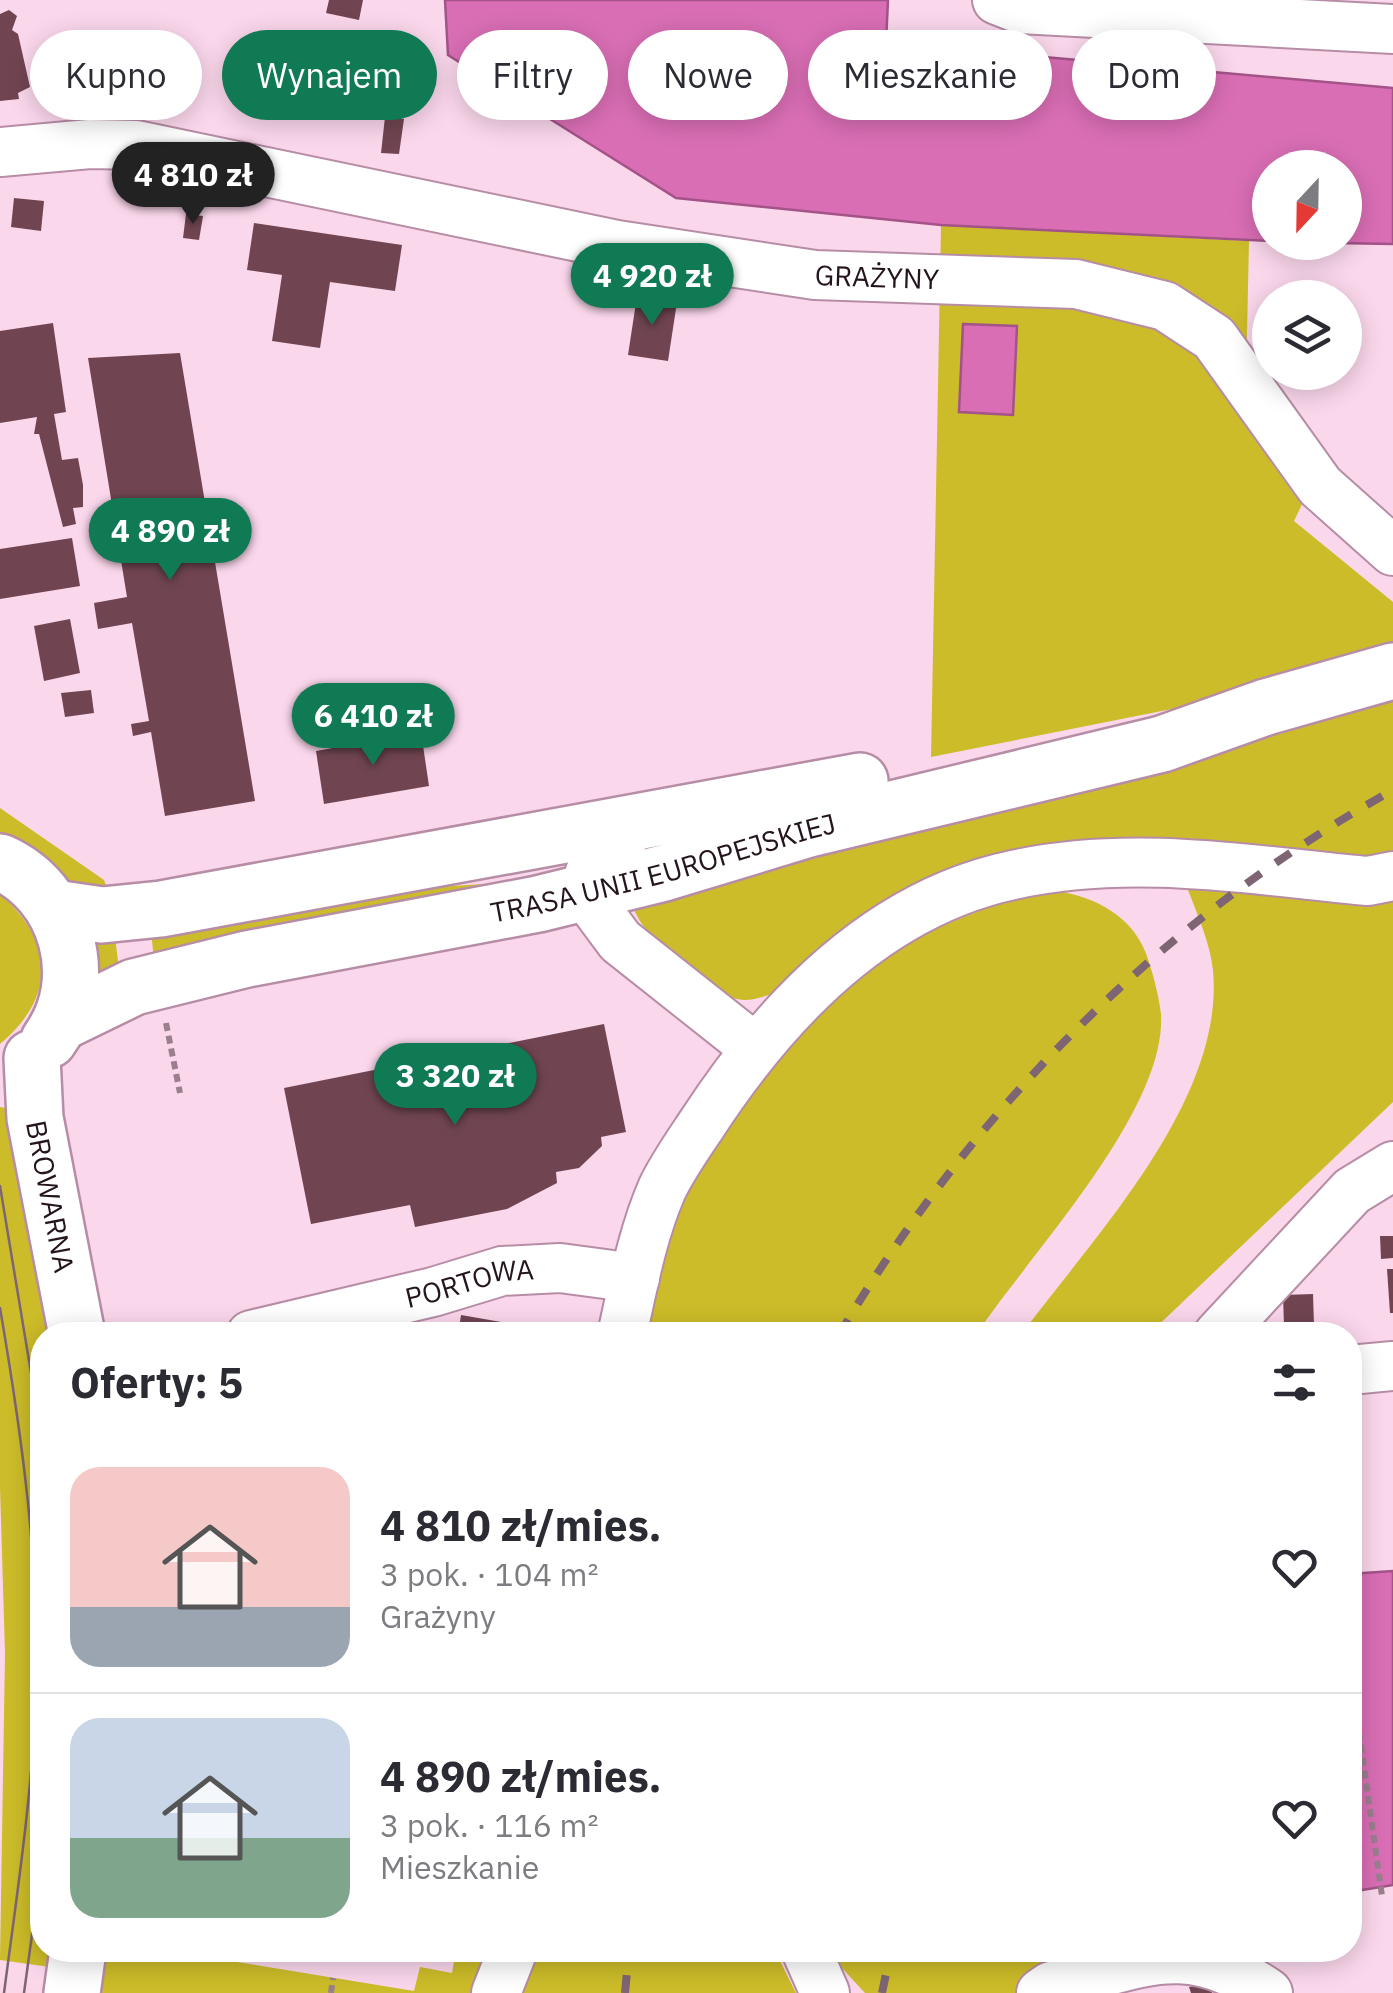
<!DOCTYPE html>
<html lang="pl">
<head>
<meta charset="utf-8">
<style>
  body { margin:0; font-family:"IBM Plex Sans",sans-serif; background:#f7f7f7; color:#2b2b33; height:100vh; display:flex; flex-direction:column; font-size:38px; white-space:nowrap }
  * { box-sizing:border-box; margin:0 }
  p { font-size:32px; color:#7c7c81 }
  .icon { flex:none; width:55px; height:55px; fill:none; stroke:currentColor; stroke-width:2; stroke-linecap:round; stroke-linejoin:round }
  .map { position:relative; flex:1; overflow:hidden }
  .panel { position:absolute; left:30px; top:1322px; width:1332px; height:640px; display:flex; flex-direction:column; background:#fff; border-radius:40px; box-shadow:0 5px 25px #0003 }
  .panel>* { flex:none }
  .top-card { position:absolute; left:30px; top:30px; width:1335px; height:90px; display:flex; gap:20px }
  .needle { width:65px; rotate:202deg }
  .tools { position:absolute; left:1252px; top:150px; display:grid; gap:20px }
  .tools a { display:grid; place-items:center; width:110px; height:110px; border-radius:50%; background:#fff; box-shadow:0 5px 25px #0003; font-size:50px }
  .price { position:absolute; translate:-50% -85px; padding:0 22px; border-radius:35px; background:#107a55; color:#fff; font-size:32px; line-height:65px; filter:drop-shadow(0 2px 5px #0008) }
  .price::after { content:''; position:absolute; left:50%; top:60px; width:30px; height:22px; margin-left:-15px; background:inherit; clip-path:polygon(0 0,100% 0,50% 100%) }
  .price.active { background:#222; color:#fff }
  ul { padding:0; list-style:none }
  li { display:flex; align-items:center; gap:30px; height:250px; padding:0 40px }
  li+li { border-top:2px solid #e1e1e2 }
  li span { display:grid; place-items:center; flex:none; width:280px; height:200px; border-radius:30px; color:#555 }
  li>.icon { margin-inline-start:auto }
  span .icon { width:120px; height:120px; fill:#fffc; stroke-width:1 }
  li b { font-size:42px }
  h2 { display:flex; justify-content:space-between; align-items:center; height:120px; padding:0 40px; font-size:42px }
  .pill { padding:0 35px; border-radius:45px; background:#fff; box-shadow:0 5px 25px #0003; font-size:35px; line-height:90px }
  .pill.active { background:#107a55; color:#fff }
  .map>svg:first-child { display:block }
</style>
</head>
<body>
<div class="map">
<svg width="1393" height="1993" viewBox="0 0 1393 1993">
  <rect width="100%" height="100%" fill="#fbd7ec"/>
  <g fill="#ccbc29">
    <polygon points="941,225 1249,241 1246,379 1307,494 1294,521 1393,602 1393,646 1207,702 931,757"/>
    <path d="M 1393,693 L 1393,862 L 1122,841 L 775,993 C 762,997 750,1002 737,999 C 707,995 643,937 634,909 L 635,905 Z"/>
    <polygon points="0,808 104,880 109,894 73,883 33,849 0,832"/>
    <path d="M 1192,881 L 1393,897 L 1393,1102 L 1148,1335 L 1021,1335 C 1094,1236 1225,1101 1213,970 C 1210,943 1198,916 1188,890 Z"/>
    <polygon points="518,882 154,959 151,932 435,887"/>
    <path d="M 1051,890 C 1096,896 1136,917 1149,962 C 1154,978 1159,997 1161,1014 C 1167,1111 1028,1256 976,1335 L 642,1335 C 652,1296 659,1254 673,1217 C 688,1179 713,1145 736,1112 C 822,990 904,924 1051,890 Z"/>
    <path d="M 0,894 C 55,942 56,997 0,1044 Z"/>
    <polygon points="115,937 119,969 93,976 90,942"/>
    <polygon points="0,1107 6,1108 21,1149 58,1335 42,1335 42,1950 59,1950 57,1968 0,1960 5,1653 0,1487"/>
    <polygon points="95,1950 220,1950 219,1959 414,1991 420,1967 452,1973 456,1950 493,1950 476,1993 89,1993"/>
    <polygon points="535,1950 781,1950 780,1961 796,1993 519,1993"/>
    <polygon points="834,1950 1167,1950 1098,1993 865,1993 842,1968"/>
  </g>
  <g fill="#da6eb5" stroke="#a35388" stroke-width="2.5">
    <polygon points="445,0 888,0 886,43 1393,88 1393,244 1334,243 1345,242 1345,168 1270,168 1270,241 941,225 676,198 448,55"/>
    <polygon points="963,324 1017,326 1013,415 959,412"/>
    <polygon points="1393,1571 1393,1885 1350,1892 1350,1574"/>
  </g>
  <g fill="#704551">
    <polygon points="329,0 363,0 359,20 326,13"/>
    <polygon points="9,10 17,16 12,30 18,34 30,87 18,93 19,99 0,101 0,14"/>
    <polygon points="317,75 344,80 339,116 311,111"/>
    <polygon points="385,117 404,119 399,154 381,153"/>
    <polygon points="14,198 44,201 41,231 11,227"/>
    <polygon points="186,214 203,216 199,240 183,238"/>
    <polygon points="254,223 402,245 395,291 330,282 320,348 272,341 282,275 247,270"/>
    <polygon points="637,296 677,302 668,361 628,355"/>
    <polygon points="53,323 66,412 54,414 62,460 78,458 83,485 83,507 73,508 76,524 63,527 39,434 34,434 37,417 0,423 0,331"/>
    <polygon points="180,353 255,801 165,816 151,732 133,736 131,724 149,721 132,623 98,629 94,603 127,597 88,358"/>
    <polygon points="72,538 80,586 0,599 0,549"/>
    <polygon points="70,619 80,673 44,681 34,626"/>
    <polygon points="91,690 94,713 65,717 61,693"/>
    <polygon points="421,732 429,786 324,804 316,751"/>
    <polygon points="604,1024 626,1132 601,1137 602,1146 579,1168 556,1172 557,1183 507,1209 415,1227 410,1205 311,1224 284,1088"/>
    <polygon points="1380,1236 1393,1236 1393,1258 1381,1259"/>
    <polygon points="1387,1269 1393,1269 1393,1313 1390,1313"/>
    <polygon points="1313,1294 1314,1325 1284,1326 1283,1295"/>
    <polygon points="461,1315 560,1332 560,1335 458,1335"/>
    <polygon points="1210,1983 1212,1993 1191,1993 1189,1987"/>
  </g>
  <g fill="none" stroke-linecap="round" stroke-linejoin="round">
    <defs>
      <g id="minor">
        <polyline points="997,0 1020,9 1393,29"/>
        <path id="s1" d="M 0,152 L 90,144 L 136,145 L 617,245 L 815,275 L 1076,284 L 1165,306 L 1214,338 L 1320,486 L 1393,551"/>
        <polyline points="635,825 593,865 589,875 594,906 620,941 755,1048"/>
        <path id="s2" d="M 251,1335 L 433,1292 L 502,1271 L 560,1268 L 635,1278"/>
        <path d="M 622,1335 C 633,1286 642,1235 662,1189 C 673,1166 688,1145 702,1124 C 775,1012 876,904 1013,875 C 1130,849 1251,870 1368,881 L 1393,876"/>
        <polyline points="1218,1335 1352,1191 1393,1166"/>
        <polyline points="1350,1370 1393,1366"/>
        <polyline points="806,1950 825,1993"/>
        <polyline points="496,1993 513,1950"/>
        <path d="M 1041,1993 L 1051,1986 C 1141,1965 1184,1935 1268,1993"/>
      </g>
      <g id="major">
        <path d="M 0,862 C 68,892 92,980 49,1040"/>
        <polyline points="54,908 102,915 161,909 860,781"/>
        <path id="s3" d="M 60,1023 L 134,987 L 247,959 L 538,904 L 664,873 L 809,829 L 1162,744 L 1266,707 L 1393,671"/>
        <path id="s4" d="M 32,1058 L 35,1118 L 77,1335"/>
        <polyline points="72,1993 78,1950"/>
      </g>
    </defs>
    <use href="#minor" stroke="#b78da6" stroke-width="52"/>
    <use href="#major" stroke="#b78da6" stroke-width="60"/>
    <g stroke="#9a7f8f" stroke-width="6" stroke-dasharray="8 5" stroke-linecap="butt">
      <polyline points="166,1023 180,1093"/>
      <polyline points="1359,1732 1382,1896"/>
      <polyline points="331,1993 333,1978"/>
    </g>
    <use href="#minor" stroke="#fff" stroke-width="48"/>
    <use href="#major" stroke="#fff" stroke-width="55"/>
    <g stroke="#7d6573" stroke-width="2.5">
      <polyline points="0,1186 42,1439"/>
      <path d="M 0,1308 C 22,1436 40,1565 36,1696 C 32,1796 17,1894 4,1993"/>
      <polyline points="24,1993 42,1862"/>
    </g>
    <g stroke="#7d6573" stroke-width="8" stroke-dasharray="18 18" stroke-linecap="butt">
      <path d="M 839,1335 C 970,1112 1165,916 1393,790"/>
      <polyline points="625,1993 629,1950"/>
      <polyline points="882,1993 891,1950"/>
    </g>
  </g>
  <g text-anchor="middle" stroke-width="10" stroke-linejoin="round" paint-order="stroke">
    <g font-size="28" fill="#24141e" stroke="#fff">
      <text dy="10" stroke="none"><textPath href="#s1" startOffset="890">GRAŻYNY</textPath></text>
      <text dy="10" stroke="none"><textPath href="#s3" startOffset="625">TRASA UNII EUROPEJSKIEJ</textPath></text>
      <text dy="10" stroke="none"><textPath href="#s4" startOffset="140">BROWARNA</textPath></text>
      <text dy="10" stroke="none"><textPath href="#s2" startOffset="225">PORTOWA</textPath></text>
    </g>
  </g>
</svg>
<div class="tools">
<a><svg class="needle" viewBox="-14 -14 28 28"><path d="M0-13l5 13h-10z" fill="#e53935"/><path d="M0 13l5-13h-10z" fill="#7c7c81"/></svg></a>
<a><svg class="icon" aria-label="layers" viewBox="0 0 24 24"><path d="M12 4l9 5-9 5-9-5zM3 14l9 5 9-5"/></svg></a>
</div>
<b class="price active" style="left:193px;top:227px">4 810 zł</b>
<b class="price" style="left:652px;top:328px">4 920 zł</b>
<b class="price" style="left:170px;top:583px">4 890 zł</b>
<b class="price" style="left:373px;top:768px">6 410 zł</b>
<b class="price" style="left:455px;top:1128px">3 320 zł</b>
<div class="top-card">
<a class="pill">Kupno</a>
<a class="pill active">Wynajem</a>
<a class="pill">Filtry</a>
<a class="pill">Nowe</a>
<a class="pill">Mieszkanie</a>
<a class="pill">Dom</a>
</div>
<section class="panel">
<h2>Oferty: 5<svg class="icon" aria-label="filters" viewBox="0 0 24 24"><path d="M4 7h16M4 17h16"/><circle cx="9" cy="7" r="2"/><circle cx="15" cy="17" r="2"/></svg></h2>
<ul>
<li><span style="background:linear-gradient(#f6c9c9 70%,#9aa5b1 0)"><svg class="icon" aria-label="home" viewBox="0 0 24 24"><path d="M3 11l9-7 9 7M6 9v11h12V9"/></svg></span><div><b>4 810 zł/mies.</b><p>3 pok. · 104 m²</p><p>Grażyny</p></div><svg class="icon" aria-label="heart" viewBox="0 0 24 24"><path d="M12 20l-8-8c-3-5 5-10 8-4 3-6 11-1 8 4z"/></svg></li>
<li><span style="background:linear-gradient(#c9d6e8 60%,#7fa58c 0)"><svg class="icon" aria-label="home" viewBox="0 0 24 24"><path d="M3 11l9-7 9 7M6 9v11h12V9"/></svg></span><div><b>4 890 zł/mies.</b><p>3 pok. · 116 m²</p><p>Mieszkanie</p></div><svg class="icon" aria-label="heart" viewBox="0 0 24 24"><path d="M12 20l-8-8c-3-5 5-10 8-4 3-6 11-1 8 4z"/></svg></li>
</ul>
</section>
</div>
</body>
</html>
